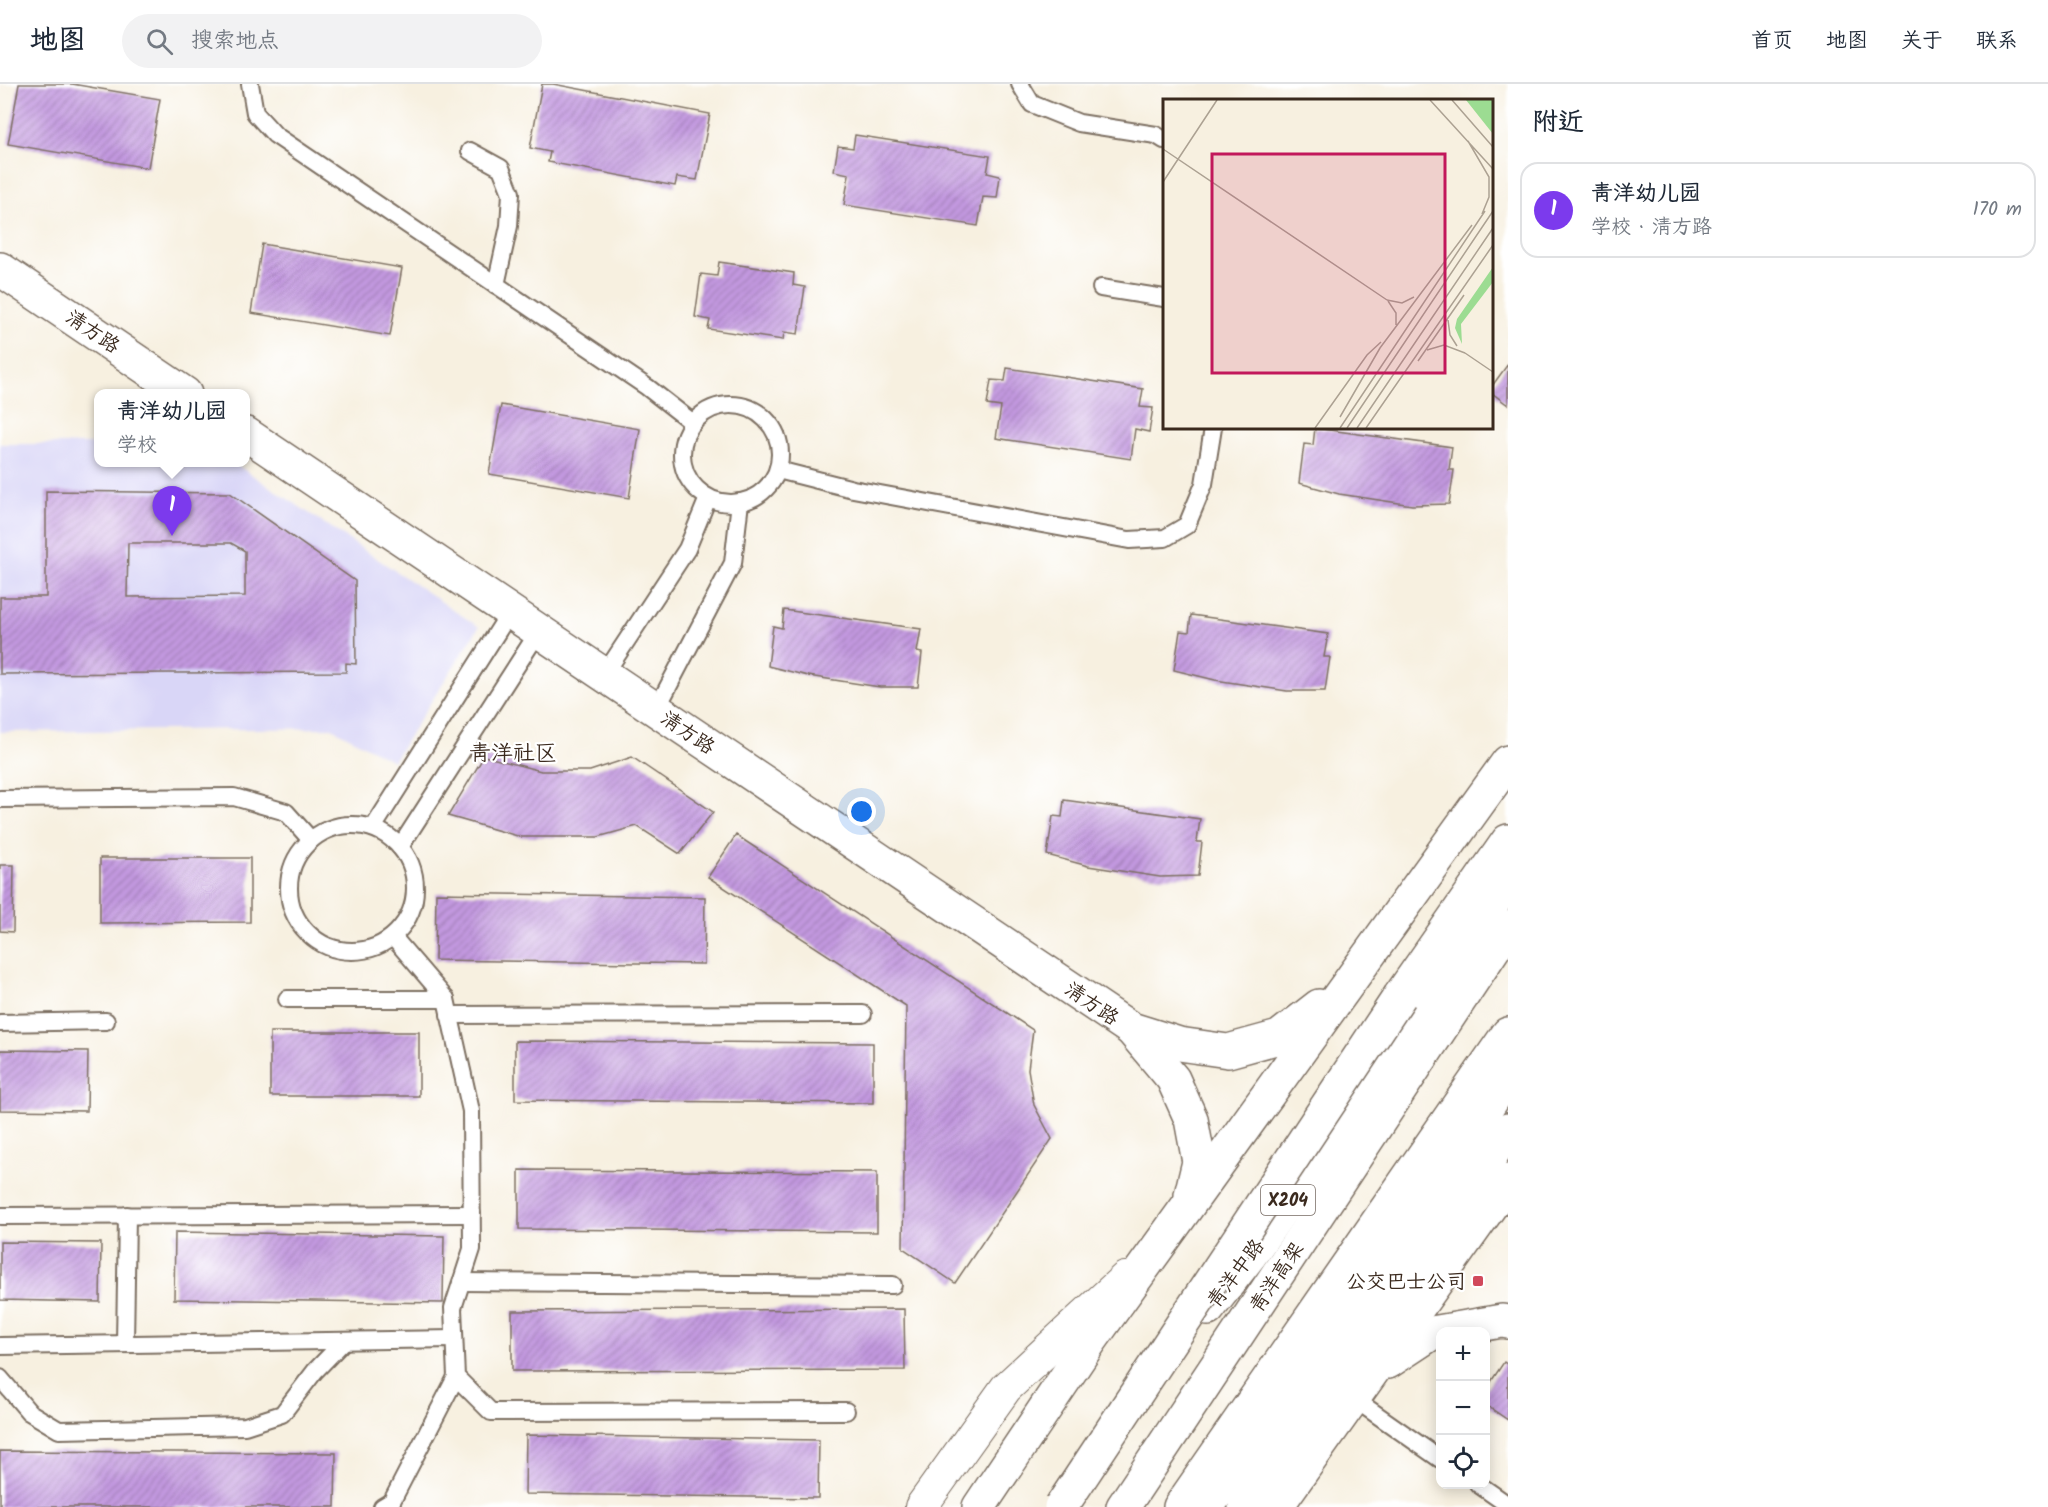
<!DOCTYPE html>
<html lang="zh">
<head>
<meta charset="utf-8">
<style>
  body { margin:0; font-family:Kalam,"LXGW WenKai TC",sans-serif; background:#f2f2f3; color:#1f2937 }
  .controls { position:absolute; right:18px; bottom:18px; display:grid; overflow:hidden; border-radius:12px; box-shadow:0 3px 15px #0003 }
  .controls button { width:54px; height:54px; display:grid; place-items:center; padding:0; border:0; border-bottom:2px solid #e0e1e3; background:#fff; color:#1f2937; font:30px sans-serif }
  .you { position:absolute; left:862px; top:728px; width:21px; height:21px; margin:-15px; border:4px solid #fff; border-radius:50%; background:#1a73e8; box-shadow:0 0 0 9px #1a73e833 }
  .badge { display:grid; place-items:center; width:39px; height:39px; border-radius:50%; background:#7c3aed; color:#fff; font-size:20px; font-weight:700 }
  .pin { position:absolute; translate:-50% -50px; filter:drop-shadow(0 2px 3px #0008) }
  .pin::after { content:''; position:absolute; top:32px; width:21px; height:18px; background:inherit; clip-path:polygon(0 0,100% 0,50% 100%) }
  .popup { position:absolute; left:94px; top:305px; width:156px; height:78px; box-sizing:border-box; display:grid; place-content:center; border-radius:12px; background:#fff; filter:drop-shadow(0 2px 4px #0005); font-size:20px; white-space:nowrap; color:#747a83 }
  .popup b { font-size:22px; color:#1f2937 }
  .popup::after { content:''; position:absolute; left:50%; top:100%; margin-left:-12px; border:12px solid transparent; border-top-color:#fff }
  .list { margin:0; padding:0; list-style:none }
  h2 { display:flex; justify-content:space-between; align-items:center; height:78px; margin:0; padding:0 24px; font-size:26px }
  h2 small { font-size:20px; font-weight:400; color:#747a83 }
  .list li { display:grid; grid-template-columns:39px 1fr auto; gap:18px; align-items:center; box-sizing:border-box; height:96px; margin:0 12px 12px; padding:0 12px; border:2px solid #e0e1e3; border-radius:18px }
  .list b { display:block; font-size:22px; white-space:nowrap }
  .list p { margin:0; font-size:20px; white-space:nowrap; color:#747a83 }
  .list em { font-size:20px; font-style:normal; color:#747a83 }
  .icon { flex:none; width:33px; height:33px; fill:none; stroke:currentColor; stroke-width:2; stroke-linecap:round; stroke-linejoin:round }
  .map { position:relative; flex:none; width:1508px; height:1423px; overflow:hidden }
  header { display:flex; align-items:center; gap:36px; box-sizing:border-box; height:84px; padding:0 30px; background:#fff; border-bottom:2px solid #e0e1e3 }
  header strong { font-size:28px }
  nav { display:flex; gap:33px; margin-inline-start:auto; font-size:21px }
  .search { width:420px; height:54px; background:#f2f2f3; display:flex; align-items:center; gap:15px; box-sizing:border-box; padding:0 21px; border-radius:33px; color:#747a83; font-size:22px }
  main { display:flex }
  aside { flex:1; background:#fff }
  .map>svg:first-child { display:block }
  .built { fill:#d9d6f7 }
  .building { fill:url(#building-hatch); fill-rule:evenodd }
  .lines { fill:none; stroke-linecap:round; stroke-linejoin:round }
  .service-casing { stroke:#7d6f62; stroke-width:20 }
  .minor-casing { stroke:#7d6f62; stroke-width:34 }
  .tertiary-casing { stroke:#7d6f62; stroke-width:36 }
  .primary-casing { stroke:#7d6f62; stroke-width:36 }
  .trunk-casing { stroke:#7d6f62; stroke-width:36 }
  .service { stroke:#fff; stroke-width:16 }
  .minor { stroke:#fff; stroke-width:32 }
  .tertiary { stroke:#fff; stroke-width:33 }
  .primary { stroke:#fff; stroke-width:33 }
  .trunk { stroke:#fff; stroke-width:33 }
  .trunk-bridge-casing { stroke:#7d6f62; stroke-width:36; stroke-linecap:butt }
  .trunk-bridge { stroke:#fff; stroke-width:33 }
  .poi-dot { fill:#d1495b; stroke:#fff; stroke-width:2 }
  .labels { text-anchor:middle; stroke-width:4.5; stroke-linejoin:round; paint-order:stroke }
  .shield { fill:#fff; stroke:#766a62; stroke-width:1.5 }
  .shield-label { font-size:18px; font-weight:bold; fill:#3b2a1e }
  .street-label { font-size:20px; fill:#3b2a1e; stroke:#fff }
  .poi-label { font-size:20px; fill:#3b2a1e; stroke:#fff; text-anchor:end }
  .quarter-label { font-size:22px; fill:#3b2a1e; stroke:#fff }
  .inset-road { fill:none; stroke:#aca192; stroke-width:1.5 }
  .view { fill:#c2185b; fill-opacity:0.15; stroke:#c2185b; stroke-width:3 }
  .inset-edge { fill:none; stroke:#3b2a1e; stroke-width:3 }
</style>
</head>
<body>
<header>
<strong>地图</strong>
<div class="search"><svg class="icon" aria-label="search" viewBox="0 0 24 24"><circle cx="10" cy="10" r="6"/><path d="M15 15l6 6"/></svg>搜索地点</div>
<nav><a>首页</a><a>地图</a><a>关于</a><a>联系</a></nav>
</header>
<main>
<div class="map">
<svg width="1508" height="1423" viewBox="0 0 1508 1423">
  <defs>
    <pattern id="building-hatch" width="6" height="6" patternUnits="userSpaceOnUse" patternTransform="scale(1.5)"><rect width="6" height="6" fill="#c399e0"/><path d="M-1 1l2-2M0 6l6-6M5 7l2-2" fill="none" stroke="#a07db5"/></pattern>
  </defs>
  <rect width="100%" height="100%" fill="#fff"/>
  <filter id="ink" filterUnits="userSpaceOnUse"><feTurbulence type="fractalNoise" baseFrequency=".0167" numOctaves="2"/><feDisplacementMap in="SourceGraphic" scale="12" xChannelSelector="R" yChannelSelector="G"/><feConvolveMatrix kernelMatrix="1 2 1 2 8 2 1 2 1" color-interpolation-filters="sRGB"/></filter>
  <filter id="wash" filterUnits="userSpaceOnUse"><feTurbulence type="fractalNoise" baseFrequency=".008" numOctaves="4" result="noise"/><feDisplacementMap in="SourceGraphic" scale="24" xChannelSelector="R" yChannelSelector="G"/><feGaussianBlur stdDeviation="1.35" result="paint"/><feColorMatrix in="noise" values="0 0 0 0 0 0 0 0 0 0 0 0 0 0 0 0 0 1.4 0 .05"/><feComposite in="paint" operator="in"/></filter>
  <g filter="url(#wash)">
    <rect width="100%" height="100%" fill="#f7f0e0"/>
    <polygon class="built" points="0,360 98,360 98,378 234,379 479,543 393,677 332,644 0,648"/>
    <g id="blocks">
      <g class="building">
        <polygon points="19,0 72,0 160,15 148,84 8,60"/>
        <polygon points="542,0 553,0 710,30 697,96 677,93 675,102 548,78 550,68 530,64"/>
        <polygon points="855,51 990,72 987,89 1000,92 997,114 983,113 978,142 844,121 849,90 834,87 838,62 853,64"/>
        <polygon points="262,160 402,184 390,252 251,229"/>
        <polygon points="719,178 794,189 793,201 805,203 798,250 784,248 783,256 708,245 710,236 695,233 701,190 717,192"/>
        <polygon points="1508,280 1508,321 1492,309 1492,302"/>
        <polygon points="1007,284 1143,305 1140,323 1153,324 1149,348 1135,345 1131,375 996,354 1001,323 987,321 991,296 1005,297"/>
        <polygon points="501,321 640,345 629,414 489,390"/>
        <polygon points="1315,344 1452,363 1449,386 1454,386 1449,420 1412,421 1339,410 1299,399 1304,360 1313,361"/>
        <path d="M46,407L230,409L355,497L356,580L346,579V588L0,590V513H46ZM128,459H231L245,467V512L127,513Z"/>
        <polygon points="784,526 921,545 917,568 922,569 918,603 880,603 808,592 768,582 773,542 782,544"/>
        <polygon points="1191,531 1328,550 1324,573 1330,573 1325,607 1287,607 1215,596 1174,586 1180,547 1189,548"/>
        <polygon points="484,672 541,687 590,687 632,673 713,728 680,770 637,742 598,753 521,753 448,732"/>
        <polygon points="1064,716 1200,735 1197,758 1202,758 1198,792 1160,793 1088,782 1047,771 1053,732 1062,733"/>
        <polygon points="736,751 1033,946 1028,985 1034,1021 1052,1055 955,1199 903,1164 906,922 708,793"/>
        <polygon points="100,774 250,774 250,838 100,839"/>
        <polygon points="0,781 14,781 13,848 0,847"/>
        <polygon points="436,809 705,813 704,880 435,876"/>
        <rect x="270" y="948" width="149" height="64"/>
        <polygon points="515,957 873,959 873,1019 515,1016"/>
        <polygon points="0,966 88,967 87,1027 0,1026"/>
        <polygon points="519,1086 877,1088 877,1148 519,1145"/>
        <polygon points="175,1148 444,1152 443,1219 174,1215"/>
        <polygon points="0,1158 101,1159 100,1218 0,1216"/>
        <polygon points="904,1225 905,1286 512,1287 512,1227"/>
        <polygon points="1504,1278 1508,1281 1508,1336 1486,1321 1486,1305"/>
        <polygon points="526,1351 819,1356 818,1414 525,1410"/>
        <polygon points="0,1367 336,1369 335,1423 0,1423"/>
      </g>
    </g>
  </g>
  <g filter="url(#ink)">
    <use href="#blocks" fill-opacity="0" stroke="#7d6f62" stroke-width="1.5"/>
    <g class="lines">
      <defs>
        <g id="service">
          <polyline points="250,0 255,29 275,51 647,303 693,339"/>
          <polyline points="1020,0 1032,20 1079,39 1156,51 1164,56"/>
          <polyline points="470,67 501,84 511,109 509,142 496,201"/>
          <polyline points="1101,204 1164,214"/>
          <circle cx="731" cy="370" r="49"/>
          <polyline points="778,386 853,405 1129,456 1165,454 1187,441 1204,400 1213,344"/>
          <polyline points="604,591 687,465 708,414"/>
          <polyline points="656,626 733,479 740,418"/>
          <polyline points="0,715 234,713 286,728 311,756"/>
          <circle cx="352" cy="804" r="63"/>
          <polyline points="373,744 510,528"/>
          <polyline points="400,763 539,547"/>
          <polyline points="393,853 446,915 471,1027 472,1165 453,1224 456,1293 491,1328 846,1327"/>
          <polyline points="287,915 446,915"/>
          <polyline points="449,931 863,930"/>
          <polyline points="0,939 106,937"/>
          <polyline points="0,1132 472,1130"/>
          <polyline points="461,1198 893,1201"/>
          <polyline points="125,1260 127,1131"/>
          <polyline points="0,1262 454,1255"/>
          <polyline points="0,1294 29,1328 59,1346 245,1342 282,1330 315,1287 344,1257"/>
          <polyline points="1353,1314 1440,1375"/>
          <polyline points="1478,1400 1508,1421"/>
          <polyline points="382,1423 392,1417 456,1293"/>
        </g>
        <polyline id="minor" points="921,1423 1006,1304 1125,1194"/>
        <g id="tertiary">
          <polyline points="0,185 185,310"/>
          <polyline points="246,350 1131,945"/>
        </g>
        <g id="primary">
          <polyline points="1131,945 1179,960 1228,967 1279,953 1319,922"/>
          <polyline points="1131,945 1173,995 1191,1035 1199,1078 1191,1111"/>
          <polyline points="1208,1225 1251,1170 1508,797"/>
          <polyline points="1388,1278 1432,1249 1502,1237 1508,1238"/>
          <polyline points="979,1423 1091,1256 1508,678"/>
          <polyline points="1207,1423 1440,1094 1508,992"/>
          <polyline points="1276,1423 1508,1097"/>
        </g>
        <g id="trunk">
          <polyline points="1400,912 1508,757"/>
          <polyline points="1123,1423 1508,843"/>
          <polyline points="1180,1423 1508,950"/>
          <polyline points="1245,1423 1464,1112 1508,1046"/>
        </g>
      </defs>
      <use href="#service" class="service-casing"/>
      <use href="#minor" class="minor-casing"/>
      <use href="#tertiary" class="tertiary-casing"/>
      <use href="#primary" class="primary-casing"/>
      <use href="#trunk" class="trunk-casing"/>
      <use href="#service" class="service"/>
      <use href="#minor" class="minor"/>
      <use href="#tertiary" class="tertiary"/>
      <use href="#primary" class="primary"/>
      <use href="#trunk" class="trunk"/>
      <defs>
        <polyline id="trunk-bridge" points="1061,1423 1400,912"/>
      </defs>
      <use href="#trunk-bridge" class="trunk-bridge-casing"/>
      <use href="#trunk-bridge" class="trunk-bridge"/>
    </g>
  </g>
  <rect class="poi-dot" x="1472" y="1191" width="12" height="12" rx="3"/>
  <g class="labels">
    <rect class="shield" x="1261" y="1101" width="54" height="30" rx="4.5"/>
    <g class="shield-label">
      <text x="1288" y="1122">X204</text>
    </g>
    <g class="street-label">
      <text transform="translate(93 247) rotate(34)" y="7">清方路</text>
      <text transform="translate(688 648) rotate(34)" y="7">清方路</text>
      <text transform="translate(1092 919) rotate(34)" y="7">清方路</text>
      <text transform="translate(1235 1189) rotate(-53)" y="7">青洋中路</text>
      <text transform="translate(1276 1193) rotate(-56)" y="7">青洋高架</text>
    </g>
    <g class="poi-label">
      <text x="1466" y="1204">公交巴士公司</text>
    </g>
    <g class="quarter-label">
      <text x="513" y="676">青洋社区</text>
    </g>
  </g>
  <g transform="translate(1163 15)">
    <rect width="330" height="330" fill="#f7f0e0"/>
    <path d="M303,1H330V35ZM330,168V183L298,225L299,245L292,229L294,220Z" fill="#9cdc92"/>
    <path class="inset-road" d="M267,1L330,70M289,1L330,48M305,42L326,78V98L319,115M0,50L224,201M0,83L54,1M224,201L239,204L251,198M225,202L233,214V226M285,221L287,236L294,247M264,251L281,246L302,254M302,254L330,273M255,262L301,196M177,318L217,249L309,126M152,329L204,256L218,243M177,329L322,112M184,329L330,112M194,329L330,129M203,329L330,146"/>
    <path class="view" d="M49,55H282V274H49Z"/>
    <rect width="330" height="330" class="inset-edge"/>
  </g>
</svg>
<div class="controls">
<button>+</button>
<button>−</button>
<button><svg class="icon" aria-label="locate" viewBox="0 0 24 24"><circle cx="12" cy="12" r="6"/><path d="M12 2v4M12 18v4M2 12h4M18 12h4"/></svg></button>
</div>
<div class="you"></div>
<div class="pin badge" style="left:172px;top:452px">1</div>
<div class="popup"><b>青洋幼儿园</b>学校</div>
</div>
<aside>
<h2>附近<small></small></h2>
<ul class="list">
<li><span class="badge">1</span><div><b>青洋幼儿园</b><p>学校 · 清方路</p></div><em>170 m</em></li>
</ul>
</aside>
</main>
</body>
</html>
